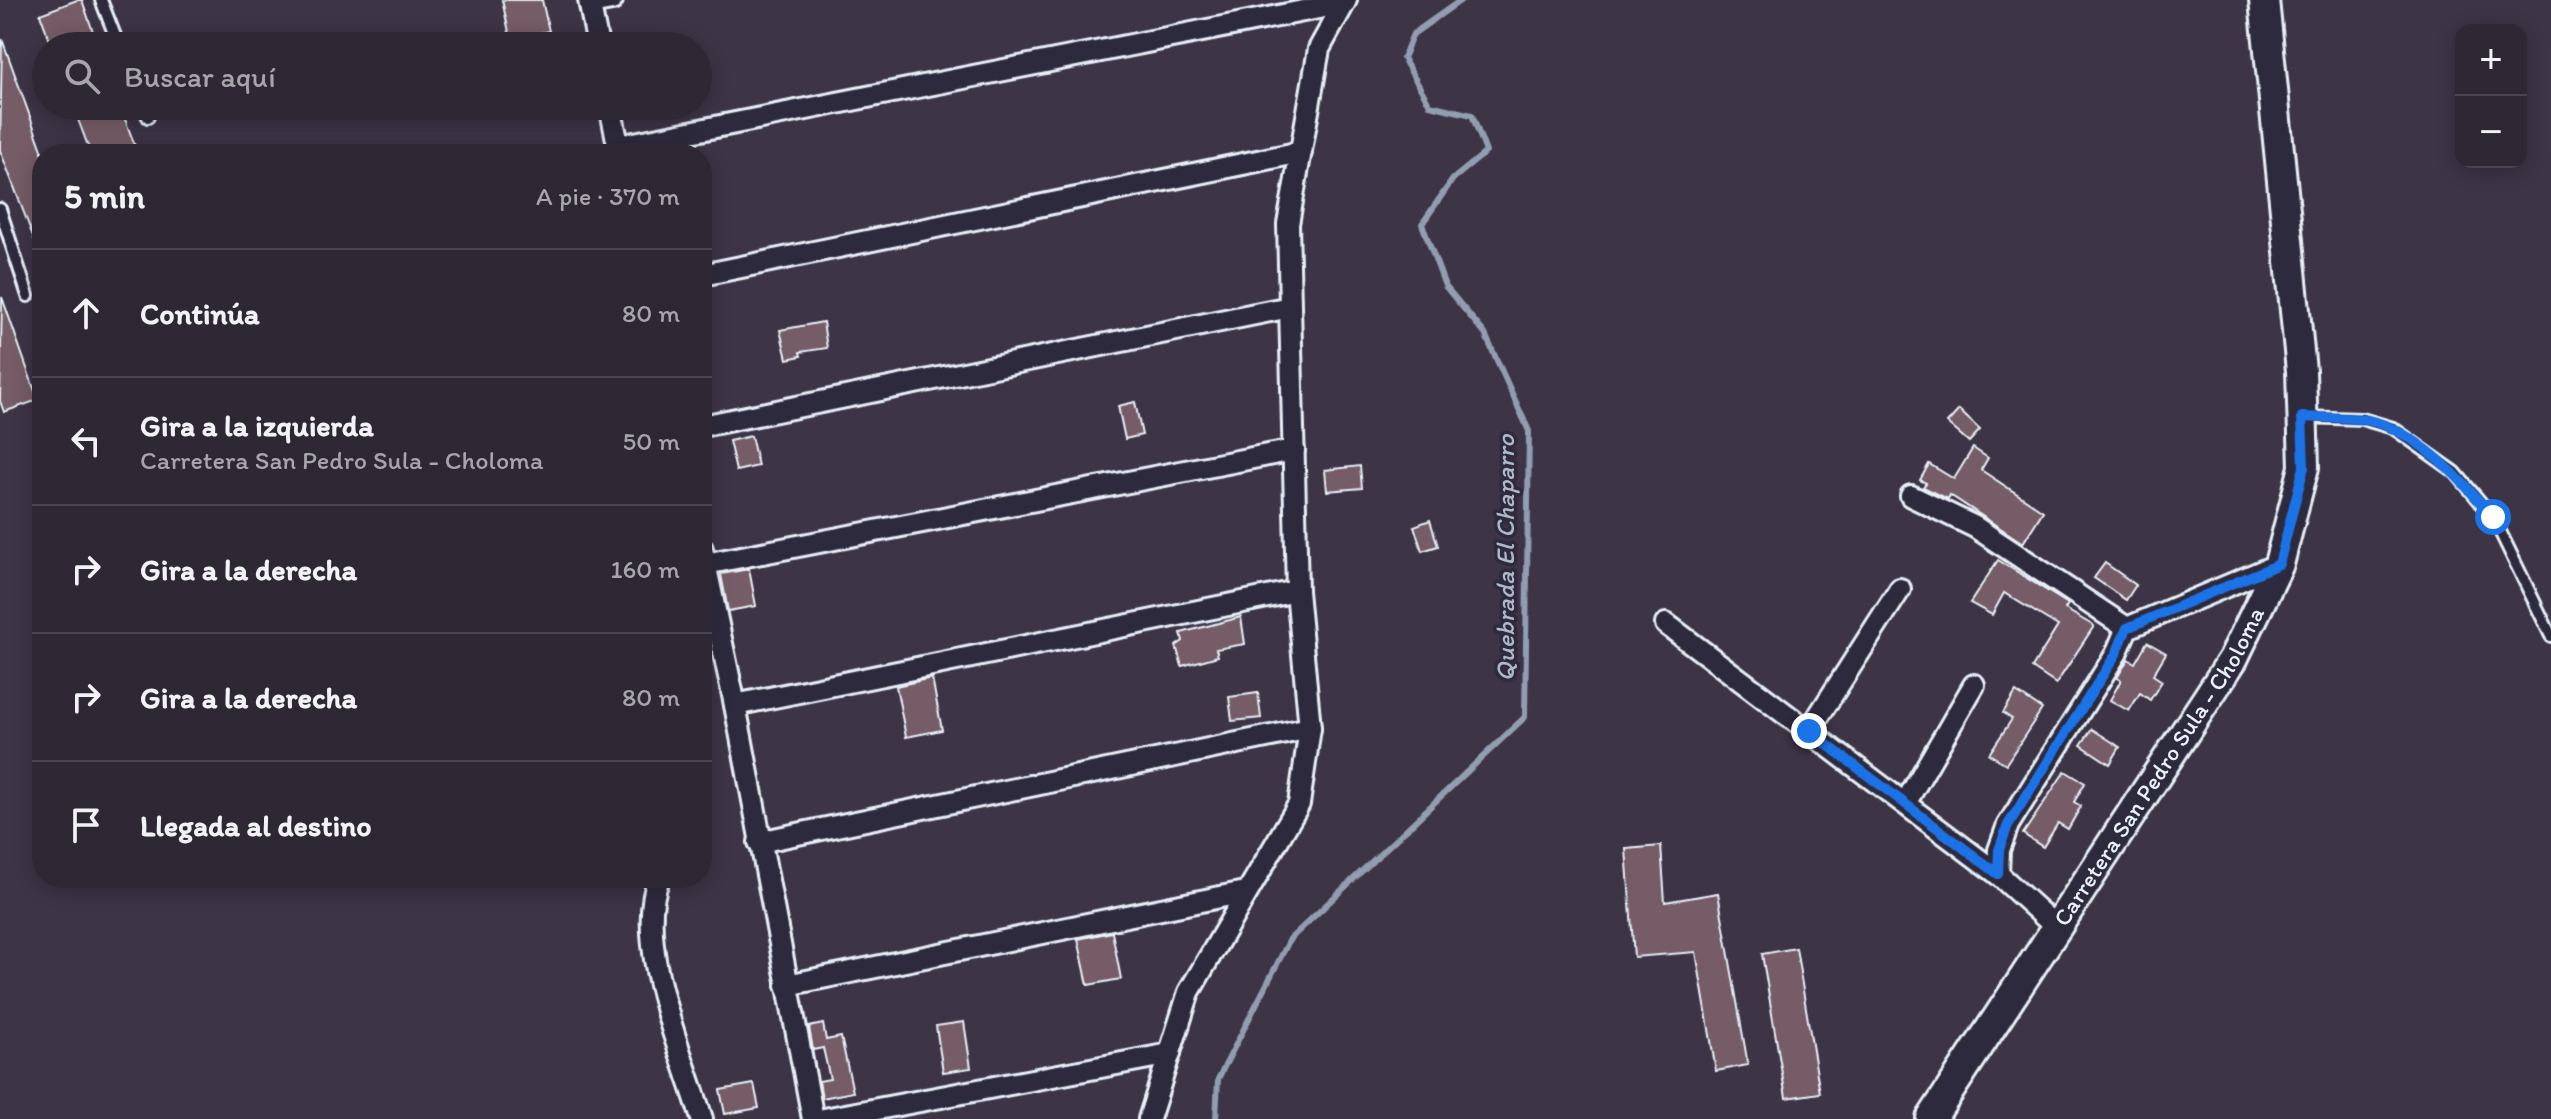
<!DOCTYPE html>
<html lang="es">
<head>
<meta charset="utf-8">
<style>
  body { margin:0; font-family:Itim,sans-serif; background:#3a3340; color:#f1f3f6 }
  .controls { position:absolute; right:24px; top:24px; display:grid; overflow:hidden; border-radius:16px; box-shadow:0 4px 20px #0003 }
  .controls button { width:72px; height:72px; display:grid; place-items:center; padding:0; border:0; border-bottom:2px solid #49444f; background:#2e2734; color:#f1f3f6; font:40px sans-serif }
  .stop { position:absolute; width:24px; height:24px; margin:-18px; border:6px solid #1a73e8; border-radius:50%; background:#fff }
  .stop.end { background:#1a73e8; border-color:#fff; box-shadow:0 2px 8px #0008 }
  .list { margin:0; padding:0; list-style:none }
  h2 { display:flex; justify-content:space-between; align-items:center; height:104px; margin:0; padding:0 32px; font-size:34px }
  h2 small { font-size:26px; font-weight:400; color:#a7a5ac }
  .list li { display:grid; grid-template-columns:52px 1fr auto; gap:24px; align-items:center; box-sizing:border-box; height:128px; padding:0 32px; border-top:2px solid #49444f }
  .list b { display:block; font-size:30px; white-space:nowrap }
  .list p { margin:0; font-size:26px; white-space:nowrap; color:#a7a5ac }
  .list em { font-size:26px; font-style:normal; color:#a7a5ac }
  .icon { flex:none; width:44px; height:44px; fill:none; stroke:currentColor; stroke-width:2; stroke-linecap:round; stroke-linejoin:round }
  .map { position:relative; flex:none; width:2551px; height:1119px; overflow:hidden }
  .search { position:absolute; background:#2e2734; box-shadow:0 4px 20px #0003; left:32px; top:32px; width:680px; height:88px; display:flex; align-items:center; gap:20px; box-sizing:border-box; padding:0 28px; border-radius:44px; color:#a7a5ac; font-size:30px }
  .panel { position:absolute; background:#2e2734; box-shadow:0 4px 20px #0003; left:32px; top:144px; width:680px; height:744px; border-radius:32px }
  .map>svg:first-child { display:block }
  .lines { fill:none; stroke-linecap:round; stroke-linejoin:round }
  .stream { stroke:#919db0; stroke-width:6 }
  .building { fill:#745c66; stroke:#e8f1f8; stroke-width:2 }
  .service-casing { stroke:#e8f1f8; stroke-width:16 }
  .minor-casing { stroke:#e8f1f8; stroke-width:26 }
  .secondary-casing { stroke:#e8f1f8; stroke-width:34 }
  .service { stroke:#2f2a3d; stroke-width:10 }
  .minor { stroke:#2f2a3d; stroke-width:20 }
  .secondary { stroke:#2f2a3d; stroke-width:28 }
  .route { stroke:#1a73e8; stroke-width:10 }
  .labels { text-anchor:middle; stroke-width:7; stroke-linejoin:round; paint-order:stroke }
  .street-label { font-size:24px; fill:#e8f1f8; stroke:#2f2a3d }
  .water-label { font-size:26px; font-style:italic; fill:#aeb9c8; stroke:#2f2a3d }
</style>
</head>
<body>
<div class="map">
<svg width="2551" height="1119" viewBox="0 0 2551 1119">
  <rect width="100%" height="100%" fill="#3d3445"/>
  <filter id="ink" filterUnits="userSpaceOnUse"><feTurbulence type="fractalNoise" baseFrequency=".0125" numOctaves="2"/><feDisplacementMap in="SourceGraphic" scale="16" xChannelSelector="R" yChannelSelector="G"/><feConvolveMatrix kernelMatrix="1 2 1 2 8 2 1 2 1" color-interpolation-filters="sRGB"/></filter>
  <g filter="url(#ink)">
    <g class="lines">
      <polyline class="stream" points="1216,1119 1218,1079 1290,939 1525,717 1529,431 1485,334 1445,286 1422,224 1453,179 1486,152 1472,115 1430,105 1403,58 1413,34 1461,0"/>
    </g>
    <g class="building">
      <polygon points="77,0 82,0 98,46 52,46 40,14"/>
      <polygon points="502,0 542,0 549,31 527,36 529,46 512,46"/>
      <polygon points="2,39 42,150 42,260 0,150"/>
      <polygon points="73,106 120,106 138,154 91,154"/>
      <polygon points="2,297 38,400 4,412 0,401"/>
      <polygon points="823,322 827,348 800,352 801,356 787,359 780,330"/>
      <polygon points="1135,402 1142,435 1125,439 1118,406"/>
      <polygon points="1959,410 1980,430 1969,442 1947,423"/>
      <polygon points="751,436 758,466 736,471 729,441"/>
      <polygon points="1973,448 1988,458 1981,470 2043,511 2023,543 1950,495 1948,499 1923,487 1926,483 1920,480 1929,464 1954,479"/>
      <polygon points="1360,466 1362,488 1327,491 1325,470"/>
      <polygon points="1430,520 1438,546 1422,551 1414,526"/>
      <polygon points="1998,560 2068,604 2065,609 2094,626 2056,684 2032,668 2058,626 2004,593 1992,615 1970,603"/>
      <polygon points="2105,563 2136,585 2126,600 2094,578"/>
      <polygon points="749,569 756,606 728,611 721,574"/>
      <polygon points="1241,617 1245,644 1216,649 1218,656 1182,666 1176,646 1183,641 1181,633"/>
      <polygon points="2147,642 2166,653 2153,675 2162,681 2150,700 2140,693 2129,711 2110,700 2121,680 2117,678 2128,659 2135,663"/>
      <polygon points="932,678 942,730 906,737 896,686"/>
      <polygon points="2016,692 2042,709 2006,764 1989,754 2012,719 2003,713"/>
      <polygon points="1258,693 1261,718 1232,721 1229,697"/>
      <polygon points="2092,729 2120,747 2110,764 2081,745"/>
      <polygon points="2065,771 2085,783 2074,802 2081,806 2068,829 2058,823 2043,847 2023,834"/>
      <polygon points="1661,846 1665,902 1718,893 1748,1065 1716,1071 1696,952 1634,957 1626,849"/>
      <polygon points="1112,932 1121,979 1088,985 1078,939"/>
      <polygon points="1796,948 1820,1093 1786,1098 1762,954"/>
      <polygon points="964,1022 971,1068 943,1072 936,1026"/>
      <polygon points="823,1024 826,1040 841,1037 853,1092 822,1098 819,1081 830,1079 823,1048 813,1050 809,1027"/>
      <polygon points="754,1084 759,1108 725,1114 720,1090"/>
    </g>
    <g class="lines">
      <defs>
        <g id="service">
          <polyline points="101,0 119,46"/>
          <polyline points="143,106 148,117"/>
          <polyline points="0,209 28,296"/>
          <polyline points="2303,417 2362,419 2393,428 2455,472 2493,517 2551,636"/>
        </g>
        <g id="minor">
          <polyline points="589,0 598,46"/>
          <polyline points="590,4 612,0"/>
          <polyline points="610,106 620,154"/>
          <polyline points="619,146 1344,3"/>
          <polyline points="702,275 1301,152"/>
          <polyline points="702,426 1290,307"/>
          <polyline points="1911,496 1975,527 2127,628 2116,654 2008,825 1999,850 1998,874 2057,928"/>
          <polyline points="702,549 735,705 813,1119"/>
          <polyline points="705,564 1294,450"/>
          <polyline points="1666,624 1998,874"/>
          <polyline points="2127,628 2279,564"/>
          <polyline points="735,705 1297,591"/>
          <polyline points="1809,731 1900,589"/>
          <polyline points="1906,802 1974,685"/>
          <polyline points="759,842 1310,728"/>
          <path d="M659,878C633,942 682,1053 702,1119"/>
          <polyline points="787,985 1245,892"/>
          <polyline points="824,1119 1170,1054"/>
          <polyline points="1149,1119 1189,992 1299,804 1310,728 1297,591 1288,224 1319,49 1346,0"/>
        </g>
        <g id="secondary">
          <path id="s1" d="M1931,1119L2233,659L2279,564L2304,467L2301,371L2264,0"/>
        </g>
      </defs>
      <use href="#service" class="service-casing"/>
      <use href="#minor" class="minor-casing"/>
      <use href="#secondary" class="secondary-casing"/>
      <use href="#service" class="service"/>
      <use href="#minor" class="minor"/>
      <use href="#secondary" class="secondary"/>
    </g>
  </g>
  <g class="lines" filter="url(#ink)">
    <path class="route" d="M1809,731L1998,874L1999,850L2008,825L2116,654L2127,628L2279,564L2304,467L2302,417C2321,418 2341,417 2359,419C2412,424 2461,479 2493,517"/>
  </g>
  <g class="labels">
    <g class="street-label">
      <text dy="8" stroke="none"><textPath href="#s1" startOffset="420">Carretera San Pedro Sula - Choloma</textPath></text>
    </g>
    <g class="water-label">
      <text transform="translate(1505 558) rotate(-90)" y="9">Quebrada El Chaparro</text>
    </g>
  </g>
</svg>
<div class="controls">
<button>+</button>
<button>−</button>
</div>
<div class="stop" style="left:2493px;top:517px"></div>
<div class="stop end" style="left:1809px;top:731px"></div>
<div class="search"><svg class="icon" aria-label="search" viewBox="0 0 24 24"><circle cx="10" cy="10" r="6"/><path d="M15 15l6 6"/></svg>Buscar aquí</div>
<section class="panel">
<h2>5 min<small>A pie · 370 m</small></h2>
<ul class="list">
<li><svg class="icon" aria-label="ahead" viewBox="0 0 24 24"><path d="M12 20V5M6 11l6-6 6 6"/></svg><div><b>Continúa</b></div><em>80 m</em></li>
<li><svg class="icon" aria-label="left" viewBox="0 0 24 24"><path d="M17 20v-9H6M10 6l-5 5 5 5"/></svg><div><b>Gira a la izquierda</b><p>Carretera San Pedro Sula - Choloma</p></div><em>50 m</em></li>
<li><svg class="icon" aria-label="right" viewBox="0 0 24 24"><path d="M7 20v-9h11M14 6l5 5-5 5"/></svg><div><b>Gira a la derecha</b></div><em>160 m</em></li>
<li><svg class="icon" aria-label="right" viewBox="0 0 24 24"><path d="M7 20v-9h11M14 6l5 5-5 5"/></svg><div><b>Gira a la derecha</b></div><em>80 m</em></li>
<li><svg class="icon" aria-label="arrive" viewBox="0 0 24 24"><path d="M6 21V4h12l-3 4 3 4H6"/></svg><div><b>Llegada al destino</b></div></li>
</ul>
</section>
</div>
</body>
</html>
